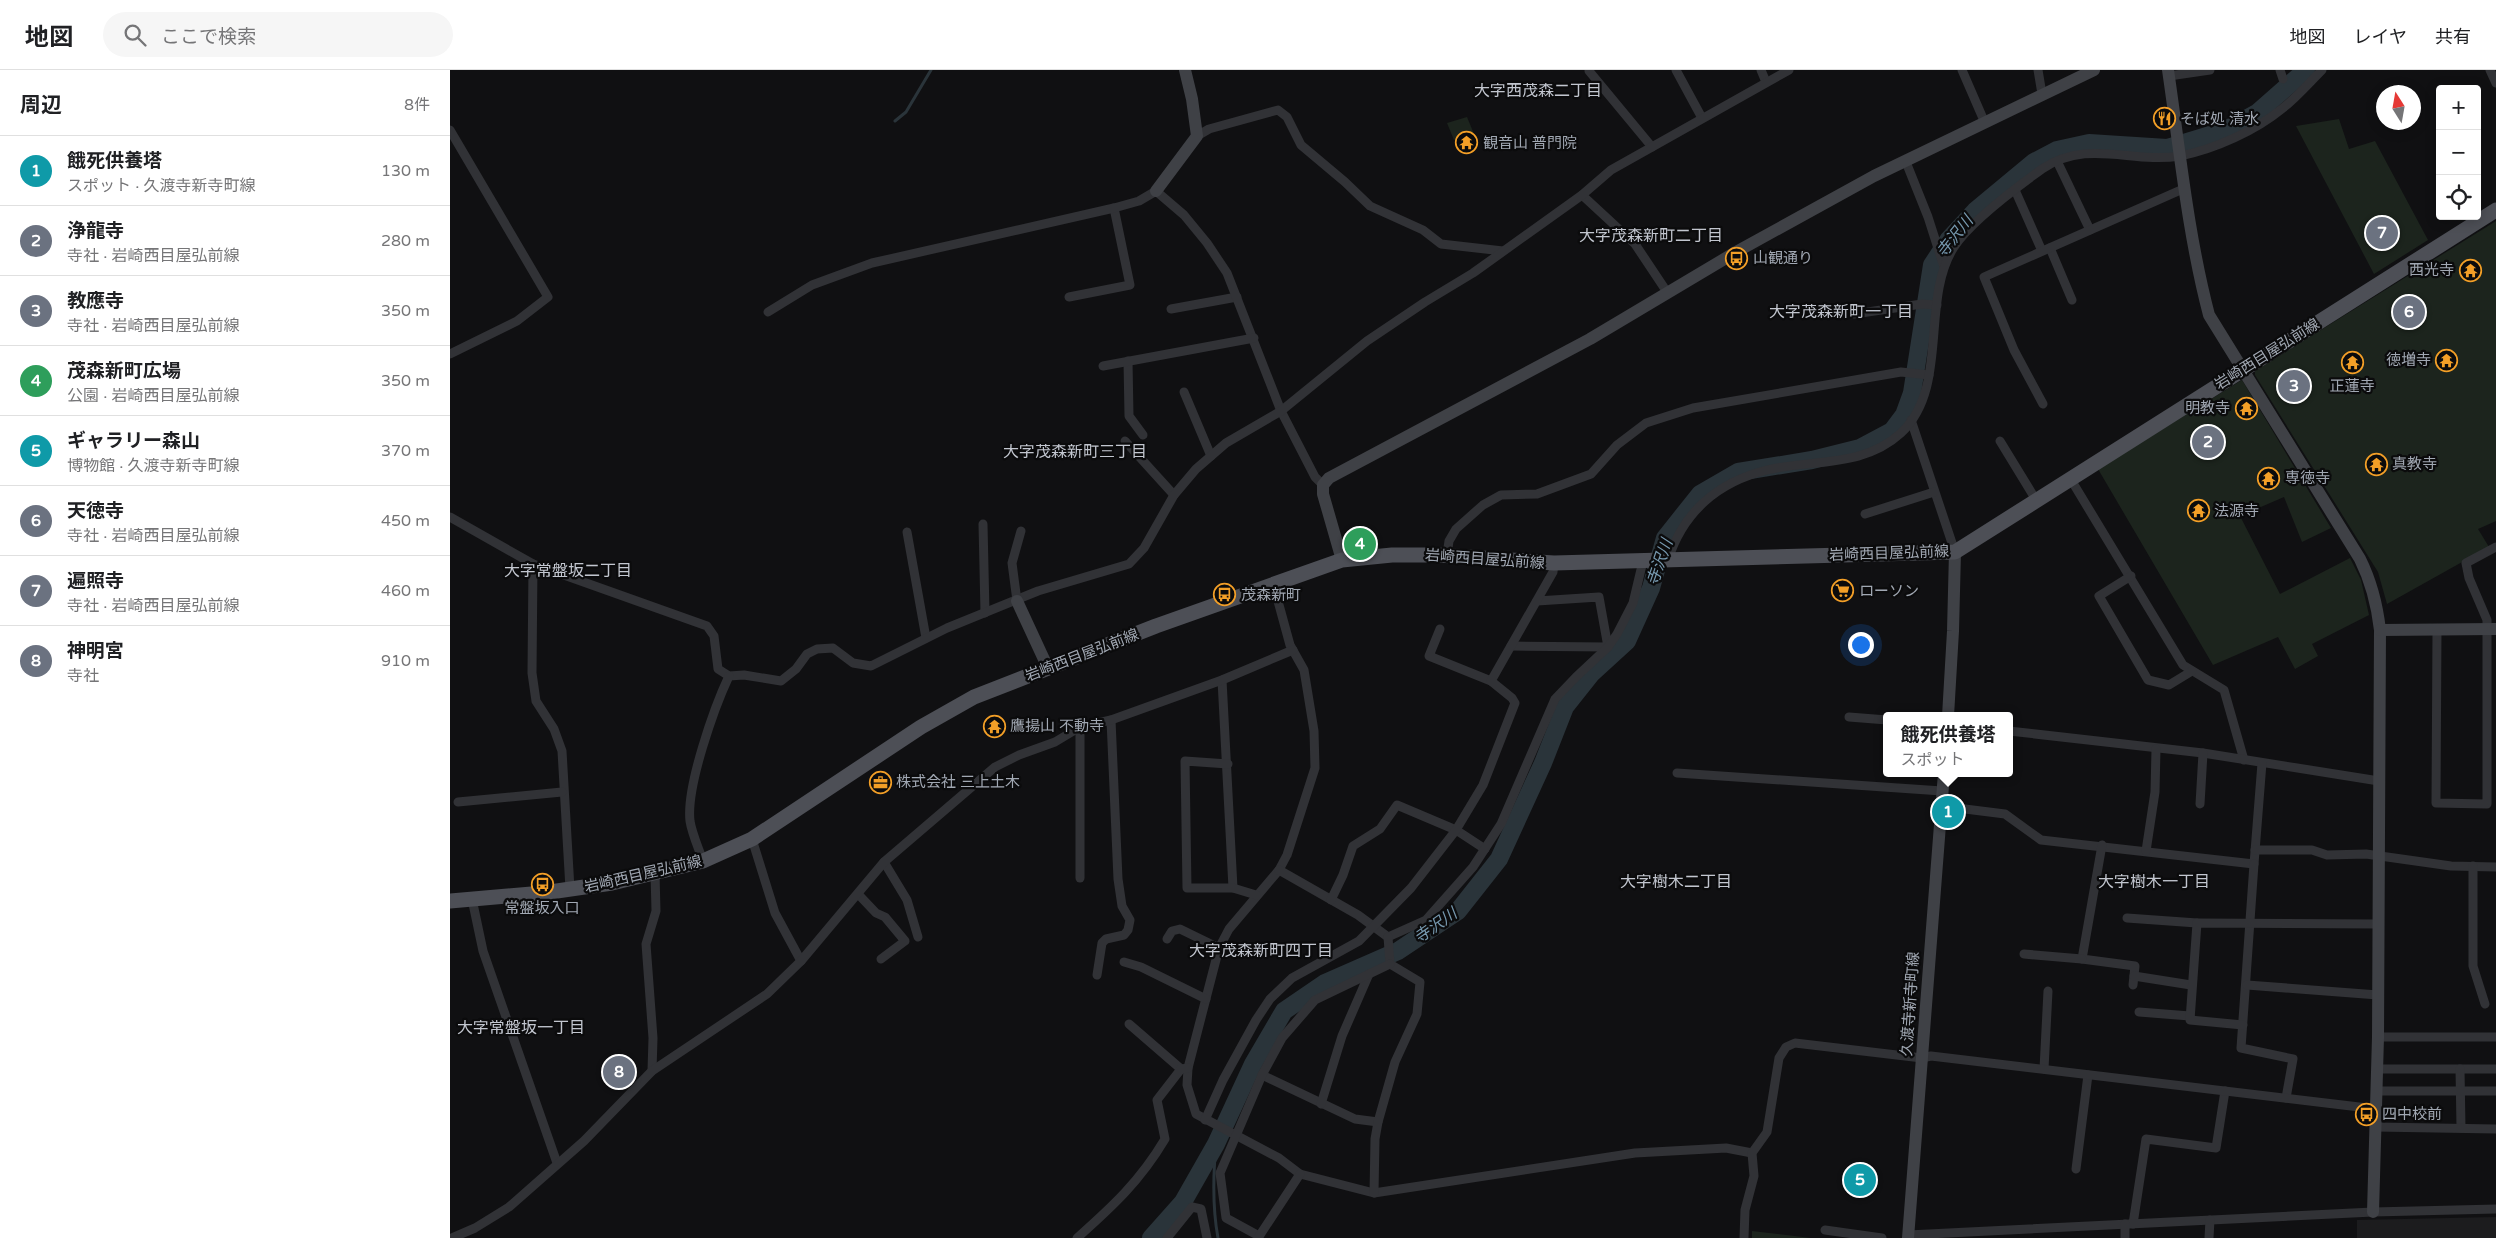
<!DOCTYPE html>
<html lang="ja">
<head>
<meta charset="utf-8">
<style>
  body { margin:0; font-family:"Varela Round","Noto Sans JP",sans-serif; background:#f6f6f6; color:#202124 }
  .controls { position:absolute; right:15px; top:15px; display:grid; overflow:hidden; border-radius:5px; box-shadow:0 2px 12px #0003 }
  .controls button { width:45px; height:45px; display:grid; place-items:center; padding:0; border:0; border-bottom:1px solid #e0e0e0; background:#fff; color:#202124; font:25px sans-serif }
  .compass { position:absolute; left:1926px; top:15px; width:45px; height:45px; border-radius:50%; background:#fff; box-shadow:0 2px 12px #0003; rotate:349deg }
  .you { position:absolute; left:1410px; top:574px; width:18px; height:18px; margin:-12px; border:4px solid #fff; border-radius:50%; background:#1a73e8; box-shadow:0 0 0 8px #1a73e833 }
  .badge { display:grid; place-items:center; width:32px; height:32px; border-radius:50%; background:#0f766e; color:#fff; font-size:16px; font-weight:700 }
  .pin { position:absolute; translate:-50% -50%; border:2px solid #fff; box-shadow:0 1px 5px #0006 }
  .popup { position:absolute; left:1433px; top:642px; width:130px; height:65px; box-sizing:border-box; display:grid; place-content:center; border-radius:5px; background:#fff; filter:drop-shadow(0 1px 4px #0005); font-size:16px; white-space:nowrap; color:#757577 }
  .popup b { font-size:19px; color:#202124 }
  .popup::after { content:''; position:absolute; left:50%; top:100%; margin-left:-10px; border:10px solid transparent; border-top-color:#fff }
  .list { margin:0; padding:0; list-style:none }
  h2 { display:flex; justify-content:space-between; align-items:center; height:65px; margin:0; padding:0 20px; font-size:21px }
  h2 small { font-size:16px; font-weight:400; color:#757577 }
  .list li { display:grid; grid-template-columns:32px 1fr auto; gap:15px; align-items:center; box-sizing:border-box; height:70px; padding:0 20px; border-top:1px solid #e0e0e0 }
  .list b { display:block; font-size:19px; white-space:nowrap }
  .list p { margin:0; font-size:16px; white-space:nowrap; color:#757577 }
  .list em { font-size:16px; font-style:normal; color:#757577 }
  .icon { flex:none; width:28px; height:28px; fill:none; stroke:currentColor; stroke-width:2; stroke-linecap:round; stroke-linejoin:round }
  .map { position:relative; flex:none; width:2046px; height:1168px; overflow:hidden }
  header { display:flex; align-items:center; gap:30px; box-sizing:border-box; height:70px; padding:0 25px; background:#fff; border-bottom:1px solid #e0e0e0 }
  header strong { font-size:24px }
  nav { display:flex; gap:28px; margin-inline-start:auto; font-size:18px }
  .search { width:350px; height:45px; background:#f6f6f6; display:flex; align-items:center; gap:12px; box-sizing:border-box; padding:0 18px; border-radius:28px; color:#757577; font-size:19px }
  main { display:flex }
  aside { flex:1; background:#fff }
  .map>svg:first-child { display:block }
  .built { fill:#1c1c1e }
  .green { fill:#1c241d }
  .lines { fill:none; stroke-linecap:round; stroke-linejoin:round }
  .stream { stroke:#2a343a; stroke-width:3 }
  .river { stroke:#2a343a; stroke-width:18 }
  .street { stroke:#313236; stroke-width:9 }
  .secondary { stroke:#3f4146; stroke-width:12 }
  .primary { stroke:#4d4f56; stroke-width:15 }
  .labels { text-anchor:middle; stroke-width:4.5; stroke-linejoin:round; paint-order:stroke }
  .poi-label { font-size:15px; fill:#a1a8b3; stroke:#0b0b0c; text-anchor:start }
  .street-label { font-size:15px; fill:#a1a8b3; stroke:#0b0b0c }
  .neighbourhood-label { font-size:16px; fill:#c2c6cf; stroke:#0b0b0c }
  .water-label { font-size:16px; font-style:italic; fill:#7799af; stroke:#0b0b0c }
</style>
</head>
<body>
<header>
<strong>地図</strong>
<div class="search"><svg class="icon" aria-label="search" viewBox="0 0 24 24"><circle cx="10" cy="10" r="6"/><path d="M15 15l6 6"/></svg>ここで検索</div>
<nav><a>地図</a><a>レイヤ</a><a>共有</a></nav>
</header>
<main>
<aside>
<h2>周辺<small>8件</small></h2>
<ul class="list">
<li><span class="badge" style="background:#0f9aa8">1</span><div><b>餓死供養塔</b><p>スポット · 久渡寺新寺町線</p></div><em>130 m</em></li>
<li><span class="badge" style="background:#6b7280">2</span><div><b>浄龍寺</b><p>寺社 · 岩崎西目屋弘前線</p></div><em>280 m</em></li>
<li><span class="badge" style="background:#6b7280">3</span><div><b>教應寺</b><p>寺社 · 岩崎西目屋弘前線</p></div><em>350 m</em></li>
<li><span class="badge" style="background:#2e9e5b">4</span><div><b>茂森新町広場</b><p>公園 · 岩崎西目屋弘前線</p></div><em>350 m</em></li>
<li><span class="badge" style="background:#0f9aa8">5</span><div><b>ギャラリー森山</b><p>博物館 · 久渡寺新寺町線</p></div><em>370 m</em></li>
<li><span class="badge" style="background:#6b7280">6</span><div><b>天徳寺</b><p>寺社 · 岩崎西目屋弘前線</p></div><em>450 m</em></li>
<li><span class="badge" style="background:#6b7280">7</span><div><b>遍照寺</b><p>寺社 · 岩崎西目屋弘前線</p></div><em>460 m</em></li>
<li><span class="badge" style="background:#6b7280">8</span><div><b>神明宮</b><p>寺社</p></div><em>910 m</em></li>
</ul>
</aside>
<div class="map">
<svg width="2046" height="1168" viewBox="0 0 2046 1168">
  <rect width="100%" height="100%" fill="#101012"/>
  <polygon class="built" points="2046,1147 2046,1168 1907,1168 1907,1150"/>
  <g class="green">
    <polygon points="1017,47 1024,64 1004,70 997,53"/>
    <polygon points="1889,49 1899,79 1925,71 1978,170 1924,204 1846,56"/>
    <polygon points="2046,151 2046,451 2028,459 2039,477 1937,534 1928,502 1805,305 1805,301"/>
    <polygon points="1792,310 1881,458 1852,472 1834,427 1790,446 1830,524 1900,488 1911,510 1919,545 1862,574 1868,586 1845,599 1828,567 1763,595 1648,399"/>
    <polygon points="923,461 929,480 904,483 894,478 891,469"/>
    <polygon points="1302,1161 1361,1168 1302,1168"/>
  </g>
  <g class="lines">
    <g class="stream">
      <polyline points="445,51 456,42 481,0"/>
      <path d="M766,1074C763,1106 762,1136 768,1168"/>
    </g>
    <polyline class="river" points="701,1168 733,1132 766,1074 803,994 834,941 875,913 948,881 1008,841 1049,789 1093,693 1115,637 1142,603 1177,571 1201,518 1215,468 1250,424 1288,402 1362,390 1410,378 1442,361 1454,345 1462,323 1482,195 1499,169 1525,141 1584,92 1607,80 1639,73 1717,78 1776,60 1807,43 1856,0"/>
    <g class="street">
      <polyline points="1226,0 1252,48"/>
      <polyline points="1311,0 1316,12"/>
      <polyline points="1512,0 1535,53"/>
      <polyline points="1588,0 1592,24"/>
      <polyline points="1830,0 1833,9"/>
      <polyline points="2040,0 2046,13"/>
      <polyline points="1139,1 1202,77"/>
      <polyline points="1719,6 1760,0"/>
      <polyline points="0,60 98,227 67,251 0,284"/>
      <polyline points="747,66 759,59 828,40 837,47 851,75 895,112 920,136 973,160 991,174 1053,181"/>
      <polyline points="1607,91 1640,160"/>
      <polyline points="1456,92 1478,147 1494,197"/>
      <polyline points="1565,120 1592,181"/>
      <polyline points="1132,125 1185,174 1217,222"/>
      <polyline points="1600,178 1622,230"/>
      <polyline points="619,227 680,215 664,138"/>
      <polyline points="721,239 787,227"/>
      <polyline points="318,242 362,215 422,193 664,138 689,131 706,121 734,145 757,173 777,203 831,341 865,407 873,415"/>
      <polyline points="1404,244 1472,234 1487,235"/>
      <polyline points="678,291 679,346 693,365"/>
      <polyline points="653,296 804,268"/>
      <polyline points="734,322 761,386"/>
      <polyline points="1593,334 1564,280 1534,207 1733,119"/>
      <polyline points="1461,350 1505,482"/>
      <polyline points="675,371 724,425"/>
      <polyline points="1550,371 1586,430"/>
      <polyline points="1620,408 1733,595 1774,620 1794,690"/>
      <polyline points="1415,444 1484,422"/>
      <polyline points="0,447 83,494 82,603 86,631 104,659 112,681 120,819"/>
      <polyline points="533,454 535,543"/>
      <polyline points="457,462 476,568"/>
      <polyline points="997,485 999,471 1006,459 1033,435 1051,425 1087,424 1141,404 1167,375 1196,353 1243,338 1451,302 1479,305"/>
      <path d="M1218,490C1233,442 1268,412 1317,400C1363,389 1413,398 1451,363C1500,317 1470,230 1504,177C1520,152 1567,117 1592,99C1638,68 1681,94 1730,86C1765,79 1805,61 1833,38C1847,27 1859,13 1872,0"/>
      <polyline points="83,494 257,556 264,566 268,599 279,606 294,605 331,611 346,599 357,584 367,579 383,578 403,593 421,596 497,558 588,521 679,494 694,478 724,425 746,399 776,373 831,341 917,271 975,232 1023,203 1132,125 1161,100 1339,0"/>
      <polyline points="1681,506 1649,526 1698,610 1719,615 1742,601"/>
      <polyline points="823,513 840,575 854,600 864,661 865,698 837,785 829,800 779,859 769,878 738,998 737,1015 746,1044 829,1088 850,1104 924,1123 1185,1083 1276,1078 1302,1083"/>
      <polyline points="567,531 562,493 571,461"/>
      <polyline points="990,559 979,586 1041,611"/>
      <polyline points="1987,559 1986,733 2037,734 2037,550 2019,508 2016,493 2046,477"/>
      <polyline points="1061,576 1158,577 1149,527 1087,531"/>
      <polyline points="772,610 783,818"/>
      <polyline points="1399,647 1437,650"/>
      <polyline points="1559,661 1753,683 1929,711"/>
      <polyline points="778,694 735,691 737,818 783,818 806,825"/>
      <polyline points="1227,703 1492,721"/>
      <polyline points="8,732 112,722"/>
      <polyline points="1750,734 1753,683"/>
      <polyline points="1491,736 1555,744 1591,770 1804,794 1812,693"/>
      <polyline points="302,769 325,843 351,891"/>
      <polyline points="1652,775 1632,889 1685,896 1683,915"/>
      <polyline points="1805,780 1862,780 1877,785 1916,784 2001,796 2046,797"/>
      <polyline points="1696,781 1705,722 1706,679"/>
      <path d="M253,791C249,779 242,764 240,751C236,717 264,638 279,606"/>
      <polyline points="434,792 457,830 468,867"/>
      <polyline points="1804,794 1791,978 1843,989 1836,1028"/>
      <polyline points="2023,796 2023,896 2035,934"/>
      <polyline points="829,800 908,845 938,867"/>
      <polyline points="630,808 630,657"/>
      <polyline points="408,824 426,843 435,847 455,871 431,889"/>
      <polyline points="22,829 33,881 107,1093"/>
      <polyline points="881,830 893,805 903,776 930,759 947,735 1006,760 1035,779"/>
      <polyline points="1677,848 1747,853"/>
      <polyline points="938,867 976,850 1023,797 1051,754 1105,629 1126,607 1158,577 1167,564 1183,533 1193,491"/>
      <polyline points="938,867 940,894"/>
      <polyline points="717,869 722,861 730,859 769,878"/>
      <polyline points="1574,884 1632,889"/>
      <polyline points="674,892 691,897 756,929"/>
      <polyline points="647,905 652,873 656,869 674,865 678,860 680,850 672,836 668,809 661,650"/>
      <polyline points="1684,906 1741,915"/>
      <polyline points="1797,915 1928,925"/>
      <polyline points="1689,942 1740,946"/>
      <polyline points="679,954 731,999"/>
      <polyline points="1793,955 1740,950 1747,853 1928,854"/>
      <polyline points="1928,967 2046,967"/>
      <polyline points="1594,999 1598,921"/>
      <polyline points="1927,999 2046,999"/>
      <polyline points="2010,999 2011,1058"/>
      <polyline points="202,1001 203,968 196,874 206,841 205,803"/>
      <polyline points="812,1005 905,1049 928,1052"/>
      <polyline points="1926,1021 2046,1021"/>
      <polyline points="871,1034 892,966 919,904"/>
      <polyline points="755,1050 773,1010 806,950 820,929 842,908 909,871 961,818 1006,760 1033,715 1065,633 1062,628 1041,611 1103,502 1104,493"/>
      <polyline points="1925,1057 2046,1059"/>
      <polyline points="1626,1099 1638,1005"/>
      <polyline points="924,1123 925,1069 928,1052 945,992 967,944 970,912 940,894"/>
      <polyline points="1683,1154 1696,1069 1766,1078 1775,1021"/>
      <polyline points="1375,1160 1432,1168"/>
      <polyline points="1458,1165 1923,1142 2046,1139"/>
      <polyline points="809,1166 776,1148 770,1103 812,1005 832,968 865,930 940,894"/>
      <polyline points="2,1168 25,1158 59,1137 134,1071 202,1001 317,924 351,891 434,792 545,697 569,685 605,672 630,657 661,650 772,610 843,580"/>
      <path d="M627,1168C663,1136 690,1111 715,1069L707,1030L731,999L738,998"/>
      <polyline points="717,1168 742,1137 751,1139 757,1168"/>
      <polyline points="808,1168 850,1104"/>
      <polyline points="1294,1168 1295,1140 1304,1106 1302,1083 1317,1062 1329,988 1336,977 1345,973 1472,988 1481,986 1926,1039"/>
      <polyline points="1675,1168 1675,1154"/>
      <polyline points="1759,1168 1760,1150"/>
    </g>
    <g class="secondary">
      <path d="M1718,0C1730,82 1738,165 1759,245L1910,489C1922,513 1927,534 1930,560L1928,967L1923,1142"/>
      <polyline points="706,121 747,66 742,29 735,0"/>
      <polyline points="892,490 873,424 873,415 879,408 1140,269 1286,182 1424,106 1644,0"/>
      <polyline points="567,531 598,598"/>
      <polyline points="1930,560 2046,559"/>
      <polyline points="1498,646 1503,561 1505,482"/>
      <polyline points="1458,1168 1494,703"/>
    </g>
    <polyline class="primary" points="0,831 93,823 162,813 253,791 302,769 471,657 524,627 706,556 892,490 942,485 989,485 1104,493 1505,482 2046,140"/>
  </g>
  <defs>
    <symbol id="restaurant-ring" viewBox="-11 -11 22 22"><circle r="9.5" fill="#0b0b0c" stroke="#f39f27" stroke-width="1.5"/><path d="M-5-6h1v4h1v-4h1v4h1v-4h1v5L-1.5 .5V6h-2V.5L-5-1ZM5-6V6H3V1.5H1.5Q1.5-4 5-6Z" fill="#f39f27"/></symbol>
    <symbol id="temple-ring" viewBox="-11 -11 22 22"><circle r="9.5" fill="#0b0b0c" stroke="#f39f27" stroke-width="1.5"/><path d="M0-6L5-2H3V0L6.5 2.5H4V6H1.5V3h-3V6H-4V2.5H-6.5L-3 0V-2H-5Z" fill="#f39f27"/></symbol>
    <symbol id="bus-ring" viewBox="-11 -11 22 22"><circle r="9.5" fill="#0b0b0c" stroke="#f39f27" stroke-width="1.5"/><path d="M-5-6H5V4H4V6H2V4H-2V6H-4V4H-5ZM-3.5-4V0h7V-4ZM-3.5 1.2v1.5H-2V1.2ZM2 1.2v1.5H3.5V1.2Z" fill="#f39f27"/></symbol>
    <symbol id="supermarket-ring" viewBox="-11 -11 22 22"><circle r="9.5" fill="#0b0b0c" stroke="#f39f27" stroke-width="1.5"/><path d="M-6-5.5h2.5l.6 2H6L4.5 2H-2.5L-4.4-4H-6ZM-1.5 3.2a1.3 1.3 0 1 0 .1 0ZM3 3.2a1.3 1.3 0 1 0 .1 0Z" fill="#f39f27"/></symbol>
    <symbol id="office-ring" viewBox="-11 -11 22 22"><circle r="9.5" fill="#0b0b0c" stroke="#f39f27" stroke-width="1.5"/><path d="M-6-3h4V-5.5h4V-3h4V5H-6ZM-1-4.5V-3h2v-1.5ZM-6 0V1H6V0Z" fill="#f39f27"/></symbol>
  </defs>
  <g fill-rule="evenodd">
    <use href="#restaurant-ring" x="1702" y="36" width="25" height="25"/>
    <use href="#temple-ring" x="1004" y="60" width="25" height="25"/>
    <use href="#bus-ring" x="1274" y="176" width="25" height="25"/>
    <use href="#temple-ring" x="2008" y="188" width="25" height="25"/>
    <use href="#temple-ring" x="1984" y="278" width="25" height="25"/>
    <use href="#temple-ring" x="1890" y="280" width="25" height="25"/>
    <use href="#temple-ring" x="1784" y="326" width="25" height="25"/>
    <use href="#temple-ring" x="1914" y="382" width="25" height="25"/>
    <use href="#temple-ring" x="1806" y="396" width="25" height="25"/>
    <use href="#temple-ring" x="1736" y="428" width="25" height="25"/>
    <use href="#supermarket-ring" x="1380" y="508" width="25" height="25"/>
    <use href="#bus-ring" x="762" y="512" width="25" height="25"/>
    <use href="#temple-ring" x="532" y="644" width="25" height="25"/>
    <use href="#office-ring" x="418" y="700" width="25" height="25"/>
    <use href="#bus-ring" x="80" y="802" width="25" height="25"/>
    <use href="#bus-ring" x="1904" y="1032" width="25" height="25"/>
  </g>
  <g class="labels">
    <g class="poi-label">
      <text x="1730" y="54">そば処 清水</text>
      <text x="1033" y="78">観音山 普門院</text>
      <text x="1303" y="193">山観通り</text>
      <text x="2004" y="205" text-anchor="end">西光寺</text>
      <text x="1981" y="295" text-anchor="end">徳増寺</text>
      <text x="1902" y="321" text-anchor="middle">正蓮寺</text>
      <text x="1780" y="343" text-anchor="end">明教寺</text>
      <text x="1942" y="399">真教寺</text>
      <text x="1835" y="413">専徳寺</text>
      <text x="1764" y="446">法源寺</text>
      <text x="1409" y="526">ローソン</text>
      <text x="791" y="530">茂森新町</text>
      <text x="560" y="661">鷹揚山 不動寺</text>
      <text x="446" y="717">株式会社 三上土木</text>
      <text x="92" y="843" text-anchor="middle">常盤坂入口</text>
      <text x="1932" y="1049">四中校前</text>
    </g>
    <g class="street-label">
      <text transform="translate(1817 284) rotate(-32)" y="5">岩崎西目屋弘前線</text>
      <text transform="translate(1439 483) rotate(-2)" y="5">岩崎西目屋弘前線</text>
      <text transform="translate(1035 489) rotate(4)" y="5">岩崎西目屋弘前線</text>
      <text transform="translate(632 585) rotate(-21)" y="5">岩崎西目屋弘前線</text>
      <text transform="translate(193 804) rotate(-13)" y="5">岩崎西目屋弘前線</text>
      <text transform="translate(1460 934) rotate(-86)" y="5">久渡寺新寺町線</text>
    </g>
    <g class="neighbourhood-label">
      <text x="1088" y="26">大字西茂森二丁目</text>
      <text x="1201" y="171">大字茂森新町二丁目</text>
      <text x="1391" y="247">大字茂森新町一丁目</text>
      <text x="625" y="387">大字茂森新町三丁目</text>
      <text x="118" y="506">大字常盤坂二丁目</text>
      <text x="1226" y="817">大字樹木二丁目</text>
      <text x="1704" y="817">大字樹木一丁目</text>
      <text x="811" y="886">大字茂森新町四丁目</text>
      <text x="71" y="963">大字常盤坂一丁目</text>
    </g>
    <g class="water-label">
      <text transform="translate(1504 166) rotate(-52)" y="6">寺沢川</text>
      <text transform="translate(1209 492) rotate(-71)" y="6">寺沢川</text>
      <text transform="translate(985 855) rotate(-35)" y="6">寺沢川</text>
    </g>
  </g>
</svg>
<div class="controls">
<button>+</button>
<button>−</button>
<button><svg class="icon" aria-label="locate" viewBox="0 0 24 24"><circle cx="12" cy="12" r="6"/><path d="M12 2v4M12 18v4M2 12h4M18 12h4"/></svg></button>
</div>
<svg class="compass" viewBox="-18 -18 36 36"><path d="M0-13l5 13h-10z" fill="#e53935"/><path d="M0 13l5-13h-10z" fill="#757577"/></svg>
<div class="you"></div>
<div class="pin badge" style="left:1498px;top:742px;background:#0f9aa8">1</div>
<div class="popup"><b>餓死供養塔</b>スポット</div>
<div class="pin badge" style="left:1758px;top:372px;background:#6b7280">2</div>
<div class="pin badge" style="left:1844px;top:316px;background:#6b7280">3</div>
<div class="pin badge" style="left:910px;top:474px;background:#2e9e5b">4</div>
<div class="pin badge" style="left:1410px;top:1110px;background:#0f9aa8">5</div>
<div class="pin badge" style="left:1959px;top:242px;background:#6b7280">6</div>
<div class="pin badge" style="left:1932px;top:163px;background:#6b7280">7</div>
<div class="pin badge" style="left:169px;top:1002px;background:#6b7280">8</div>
</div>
</main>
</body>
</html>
